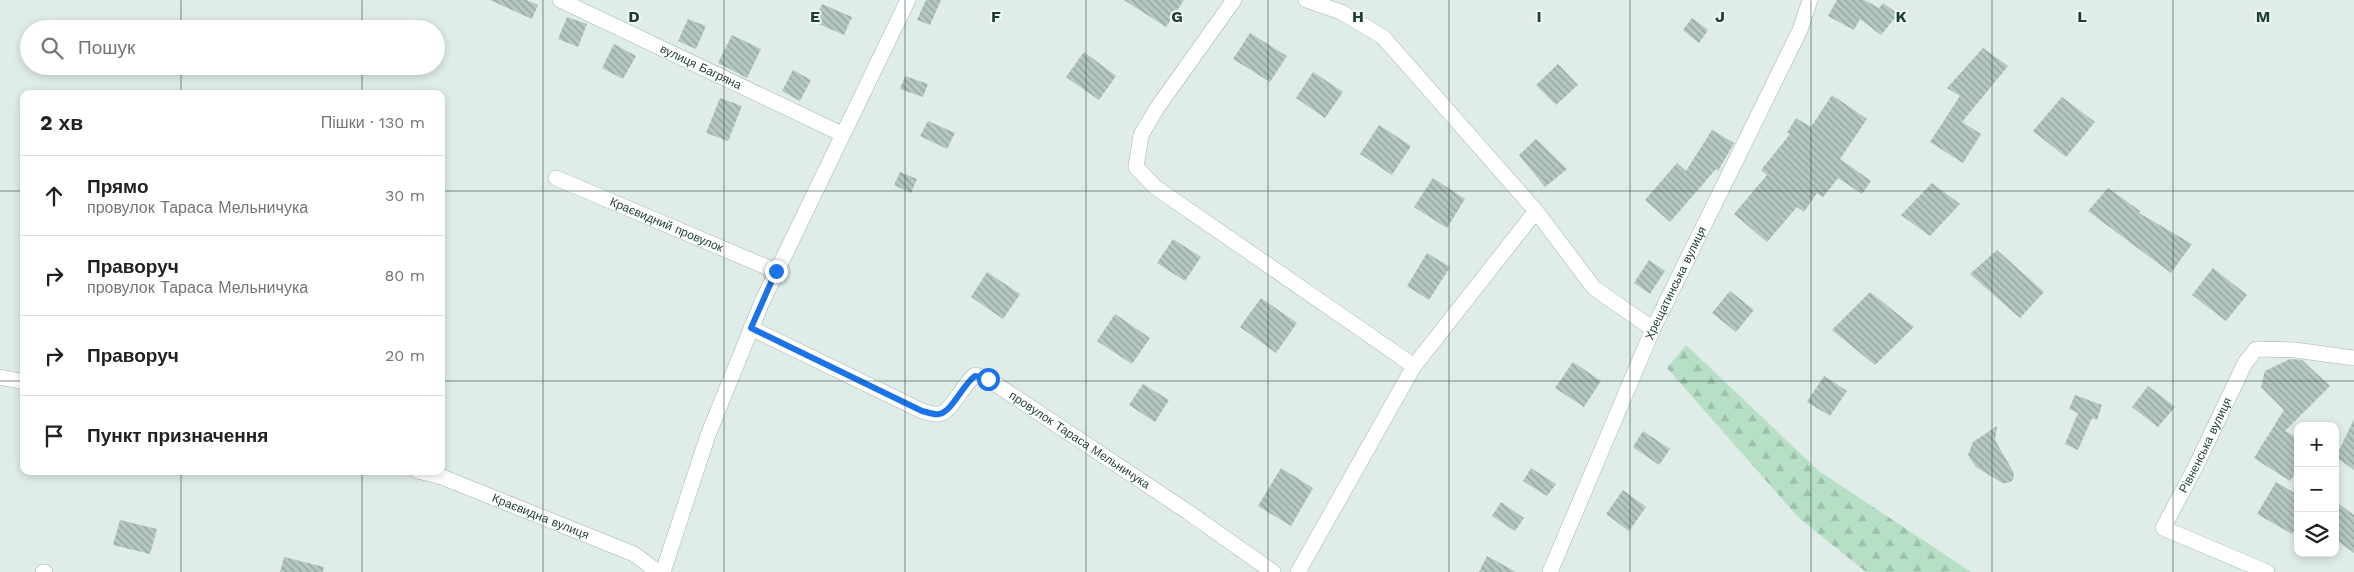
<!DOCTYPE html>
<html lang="uk">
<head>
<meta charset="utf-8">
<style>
  body { margin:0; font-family:"Work Sans",sans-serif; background:#f6f6f6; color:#202124 }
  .controls { position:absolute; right:15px; bottom:15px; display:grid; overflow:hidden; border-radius:10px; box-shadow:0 2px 8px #0003 }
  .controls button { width:45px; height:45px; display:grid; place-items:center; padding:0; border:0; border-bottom:1px solid #e0e0e0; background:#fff; color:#202124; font:25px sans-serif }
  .stop { position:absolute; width:15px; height:15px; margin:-11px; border:4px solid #1a73e8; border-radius:50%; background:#fff }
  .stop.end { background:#1a73e8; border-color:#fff; box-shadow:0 1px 5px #0008 }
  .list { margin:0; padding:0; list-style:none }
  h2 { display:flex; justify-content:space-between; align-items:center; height:65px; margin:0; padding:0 20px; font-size:21px }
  h2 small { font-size:16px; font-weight:400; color:#757577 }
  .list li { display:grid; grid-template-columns:32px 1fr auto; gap:15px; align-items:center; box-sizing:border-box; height:80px; padding:0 20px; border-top:1px solid #e0e0e0 }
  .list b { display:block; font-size:19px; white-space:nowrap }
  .list p { margin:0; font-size:16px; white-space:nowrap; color:#757577 }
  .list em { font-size:16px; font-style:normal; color:#757577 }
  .icon { flex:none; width:28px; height:28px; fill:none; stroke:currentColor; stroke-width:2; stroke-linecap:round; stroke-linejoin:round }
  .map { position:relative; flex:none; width:2354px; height:572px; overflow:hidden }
  .search { position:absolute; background:#fff; box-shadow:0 2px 8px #0003; left:20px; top:20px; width:425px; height:55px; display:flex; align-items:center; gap:12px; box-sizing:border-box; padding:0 18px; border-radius:28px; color:#757577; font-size:19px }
  .panel { position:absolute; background:#fff; box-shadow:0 2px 8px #0003; left:20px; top:90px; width:425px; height:385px; border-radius:10px }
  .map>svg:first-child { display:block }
  .forest { fill:url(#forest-firs) }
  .building { fill:url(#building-back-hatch) }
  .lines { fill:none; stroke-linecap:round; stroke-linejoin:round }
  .minor-casing { stroke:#a2b4b0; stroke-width:16 }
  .minor { stroke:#fff; stroke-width:15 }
  .route { stroke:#1a73e8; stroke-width:6 }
  .grid { fill:none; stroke:#1f3d38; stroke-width:1; stroke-opacity:0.55 }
  .labels { text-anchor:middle; stroke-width:4; stroke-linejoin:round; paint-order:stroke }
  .street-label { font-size:12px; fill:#1f3d38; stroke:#f0f8f5 }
  .grid-label { font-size:16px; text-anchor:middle; font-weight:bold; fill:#1f3d38; stroke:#f0f8f5; stroke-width:4; stroke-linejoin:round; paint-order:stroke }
</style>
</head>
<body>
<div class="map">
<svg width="2354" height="572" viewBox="0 0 2354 572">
  <defs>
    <pattern id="forest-firs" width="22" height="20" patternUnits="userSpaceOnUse" patternTransform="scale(1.25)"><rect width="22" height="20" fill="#b6dfc6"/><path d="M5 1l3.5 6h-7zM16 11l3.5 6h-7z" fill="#9cc0ab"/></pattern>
    <pattern id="building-back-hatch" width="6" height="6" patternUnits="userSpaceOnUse" patternTransform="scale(1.25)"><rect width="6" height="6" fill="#b4c7c1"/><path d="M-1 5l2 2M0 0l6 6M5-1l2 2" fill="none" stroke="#92a39e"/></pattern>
  </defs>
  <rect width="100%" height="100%" fill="#dfece8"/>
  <polygon class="forest" points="1686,345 1819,471 1971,572 1866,572 1798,517 1667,368"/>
  <g class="building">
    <polygon points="490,0 526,0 538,5 532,19"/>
    <polygon points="926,0 941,0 930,25 917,20"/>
    <polygon points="1124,0 1184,0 1166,27"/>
    <polygon points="1837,0 1864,0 1879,8 1883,3 1898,14 1881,35 1860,19 1854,30 1828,16"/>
    <polygon points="822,4 852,17 844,35 814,22"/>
    <polygon points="567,17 587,24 578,47 558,39"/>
    <polygon points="1692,18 1708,30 1699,43 1683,30"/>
    <polygon points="688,19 706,26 696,49 678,41"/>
    <polygon points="1250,33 1287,56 1270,82 1233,59"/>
    <polygon points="732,35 761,49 747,78 718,63"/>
    <polygon points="614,44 636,56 623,79 602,68"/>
    <polygon points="1983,48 2008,66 1962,122 1981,134 1963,163 1930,142 1960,96 1947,88"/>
    <polygon points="1084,52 1116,76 1099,100 1066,77"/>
    <polygon points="1558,64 1578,85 1556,105 1536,85"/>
    <polygon points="793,70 811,80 800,101 782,91"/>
    <polygon points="1313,72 1343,92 1325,118 1296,98"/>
    <polygon points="905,76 928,84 923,97 900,89"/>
    <polygon points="1832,95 1867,119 1840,159 1871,181 1862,194 1838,178 1823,197 1817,193 1804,212 1797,207 1767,242 1734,214 1767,175 1761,170 1790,134 1787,133 1796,118 1811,127"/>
    <polygon points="2062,97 2095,122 2066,157 2033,131"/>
    <polygon points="720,98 742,106 728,141 706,133"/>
    <polygon points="928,121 955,133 947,149 920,136"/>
    <polygon points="1379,125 1411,146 1392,175 1360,154"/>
    <polygon points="1712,130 1734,143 1718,171 1716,169 1670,222 1645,200 1677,163 1686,171"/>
    <polygon points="1536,139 1567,169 1545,187 1519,155"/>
    <polygon points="900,172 917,179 911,193 894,185"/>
    <polygon points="1433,178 1465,199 1447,228 1414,207"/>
    <polygon points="1932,183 1960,204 1930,236 1901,215"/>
    <polygon points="2108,188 2140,211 2139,213 2192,244 2171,273 2088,211"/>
    <polygon points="1173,239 1201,257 1185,281 1157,263"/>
    <polygon points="1997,250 2044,292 2020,318 1970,274"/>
    <polygon points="1427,253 1450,267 1429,300 1407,286"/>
    <polygon points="1649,260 1665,271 1650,294 1634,283"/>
    <polygon points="2213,268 2247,295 2226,321 2192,295"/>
    <polygon points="987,272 1020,294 1003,319 971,297"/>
    <polygon points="1730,291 1754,310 1736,332 1712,313"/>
    <polygon points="1870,292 1914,327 1875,365 1832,330"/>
    <polygon points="1261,298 1297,323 1276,353 1240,327"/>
    <polygon points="1115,314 1150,338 1132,364 1097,341"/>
    <polygon points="2290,359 2302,360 2330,386 2285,431 2298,439 2298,470 2290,481 2254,458 2284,410 2261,387 2265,371"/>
    <polygon points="1573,362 1601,381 1584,407 1555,388"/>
    <polygon points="1824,376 1847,391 1830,416 1807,402"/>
    <polygon points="1143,384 1169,400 1155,422 1129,405"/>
    <polygon points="2148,386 2175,407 2158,427 2132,407"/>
    <polygon points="2075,395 2102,405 2097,420 2092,418 2078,450 2065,444 2078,413 2069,409"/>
    <polygon points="2354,419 2354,470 2336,457"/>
    <polygon points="1997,426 1995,440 2014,473 2013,480 2008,483 2002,483 1976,467 1968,455 1973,442"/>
    <polygon points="1643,431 1670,449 1659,465 1633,447"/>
    <polygon points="1281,468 1313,488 1291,526 1258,506"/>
    <polygon points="1531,468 1556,484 1547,496 1523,481"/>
    <polygon points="2276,482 2298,495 2298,525 2292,534 2257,514"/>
    <polygon points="1623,490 1646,507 1629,531 1606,514"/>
    <polygon points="2335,501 2354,515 2354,553 2335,539"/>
    <polygon points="1501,502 1524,518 1515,531 1492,516"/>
    <polygon points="120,520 157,529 150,554 113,545"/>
    <polygon points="1487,556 1516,572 1479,572"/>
    <polygon points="284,557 324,567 323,572 280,572"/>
  </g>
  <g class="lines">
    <defs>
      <g id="minor">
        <path id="s1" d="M560,0L842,134"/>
        <polyline points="1234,0 1157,108 1141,135 1136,167 1155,187 1414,366"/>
        <polyline points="1306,0 1341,12 1383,37 1536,211 1594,288 1653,329"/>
        <path id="s2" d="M556,178L776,271"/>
        <path id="s3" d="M751,328L922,411C927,412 934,415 939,414C952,412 963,384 975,375L988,379L1188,512L1273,572"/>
        <polyline points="0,377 24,382"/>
        <path id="s4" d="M418,471L442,477L634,554L658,572"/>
        <polyline points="43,572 45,572"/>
        <polyline points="663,572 708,435 762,302 908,0"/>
        <polyline points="1298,572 1414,366 1536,211"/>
        <path id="s5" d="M1550,572L1653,329L1800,30L1810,0"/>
        <path id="s6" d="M2267,572L2163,528L2196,466L2245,363L2256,349L2295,350L2354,358"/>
      </g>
    </defs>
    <use href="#minor" class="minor-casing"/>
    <use href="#minor" class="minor"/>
  </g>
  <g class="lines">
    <path class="route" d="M776,271L751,328L922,411C927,412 934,415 939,414C952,412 963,384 975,376L988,379"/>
  </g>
  <path class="grid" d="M181,0V29M362,0V29M543,0V572M724,0V572M905,0V572M1086,0V572M1268,0V572M1449,0V572M1630,0V572M1811,0V572M1992,0V572M2173,0V572M181,66V94M362,66V94M0,191H24M441,191H2354M0,381H24M441,381H2354M181,471V572M362,471V572"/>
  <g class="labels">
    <g class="street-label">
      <text dy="4" stroke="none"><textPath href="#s1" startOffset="156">вулиця Багряна</textPath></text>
      <text dy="4" stroke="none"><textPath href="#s2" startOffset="120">Краєвидний провулок</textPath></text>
      <text dy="4" stroke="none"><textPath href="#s5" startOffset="315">Хрещатинська вулиця</textPath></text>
      <text dy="4" stroke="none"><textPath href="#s3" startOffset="385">провулок Тараса Мельничука</textPath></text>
      <text dy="4" stroke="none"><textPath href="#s6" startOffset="206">Рівненська вулиця</textPath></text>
      <text dy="4" stroke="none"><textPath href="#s4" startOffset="131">Краєвидна вулиця</textPath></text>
    </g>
  </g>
  <g class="grid-label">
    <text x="634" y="22">D</text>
    <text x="815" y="22">E</text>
    <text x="996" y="22">F</text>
    <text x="1177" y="22">G</text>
    <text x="1358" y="22">H</text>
    <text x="1539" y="22">I</text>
    <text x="1720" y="22">J</text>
    <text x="1901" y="22">K</text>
    <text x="2082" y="22">L</text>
    <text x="2263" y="22">M</text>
  </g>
</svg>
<div class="controls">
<button>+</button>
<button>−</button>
<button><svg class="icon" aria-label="layers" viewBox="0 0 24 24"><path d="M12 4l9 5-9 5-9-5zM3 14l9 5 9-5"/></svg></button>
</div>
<div class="stop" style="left:988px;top:379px"></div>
<div class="stop end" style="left:776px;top:271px"></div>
<div class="search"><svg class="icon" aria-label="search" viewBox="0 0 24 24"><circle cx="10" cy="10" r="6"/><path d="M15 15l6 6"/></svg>Пошук</div>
<section class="panel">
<h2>2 хв<small>Пішки · 130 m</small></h2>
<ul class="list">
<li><svg class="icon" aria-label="ahead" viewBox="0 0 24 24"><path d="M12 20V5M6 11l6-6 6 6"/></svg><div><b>Прямо</b><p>провулок Тараса Мельничука</p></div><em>30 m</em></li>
<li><svg class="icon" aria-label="right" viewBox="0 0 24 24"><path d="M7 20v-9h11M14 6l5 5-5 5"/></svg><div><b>Праворуч</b><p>провулок Тараса Мельничука</p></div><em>80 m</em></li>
<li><svg class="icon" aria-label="right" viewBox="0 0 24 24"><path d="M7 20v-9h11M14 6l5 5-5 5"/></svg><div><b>Праворуч</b></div><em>20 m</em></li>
<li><svg class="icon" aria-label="arrive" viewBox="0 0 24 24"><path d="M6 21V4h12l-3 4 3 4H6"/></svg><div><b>Пункт призначення</b></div></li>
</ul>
</section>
</div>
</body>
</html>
